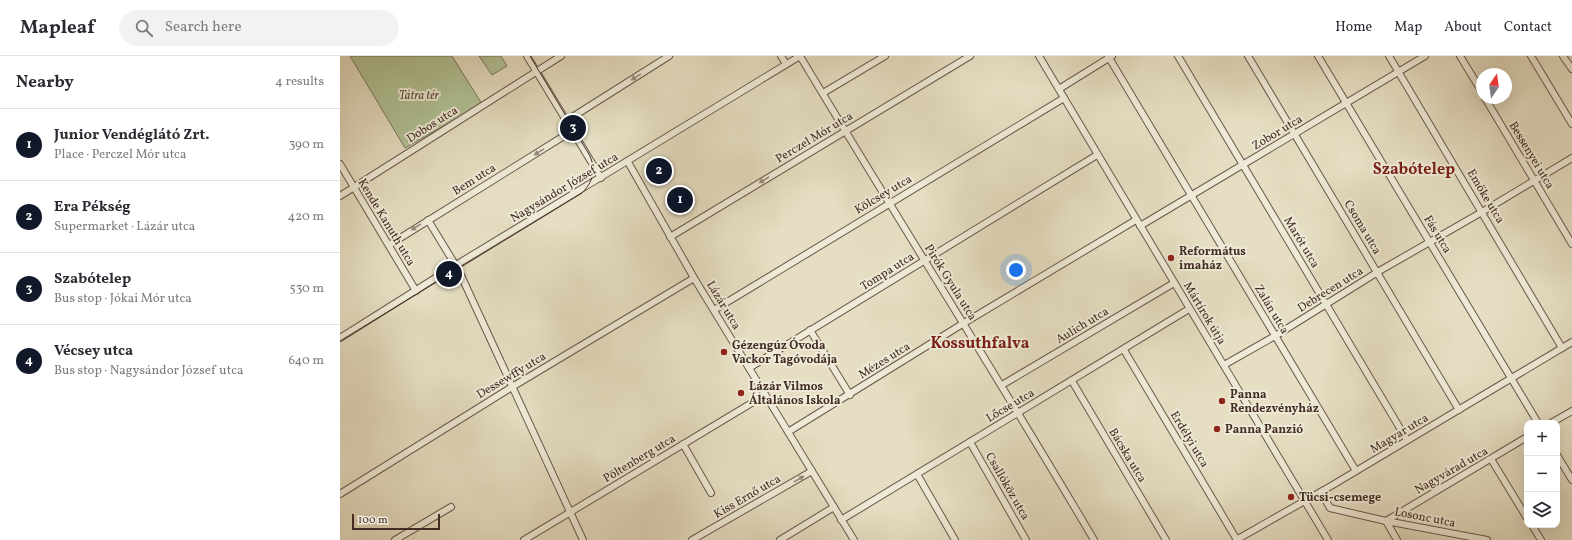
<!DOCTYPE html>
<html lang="en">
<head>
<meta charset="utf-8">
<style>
  body { margin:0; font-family:Vollkorn,serif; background:#f2f2f3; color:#2b2b33 }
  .controls { position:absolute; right:12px; bottom:12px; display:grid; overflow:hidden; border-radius:8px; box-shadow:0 4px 16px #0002 }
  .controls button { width:36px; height:36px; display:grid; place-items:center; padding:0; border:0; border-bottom:1px solid #e1e1e2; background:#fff; color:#2b2b33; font:20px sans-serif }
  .compass { position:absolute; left:1136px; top:12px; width:36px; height:36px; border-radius:50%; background:#fff; box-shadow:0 4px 16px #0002; rotate:13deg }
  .scale { position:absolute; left:12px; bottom:10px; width:88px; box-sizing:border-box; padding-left:4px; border:2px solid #422c23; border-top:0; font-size:11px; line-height:14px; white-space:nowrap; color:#422c23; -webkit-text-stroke:3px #eeead7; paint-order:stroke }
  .you { position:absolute; left:676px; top:214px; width:14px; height:14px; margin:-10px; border:3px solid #fff; border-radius:50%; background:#1a73e8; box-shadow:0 0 0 6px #1a73e833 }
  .badge { display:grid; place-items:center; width:26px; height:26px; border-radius:50%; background:#111827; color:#fff; font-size:13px; font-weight:700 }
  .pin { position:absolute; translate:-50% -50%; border:2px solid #fff; box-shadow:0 1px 4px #0006 }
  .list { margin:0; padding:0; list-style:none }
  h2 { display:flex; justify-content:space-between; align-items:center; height:52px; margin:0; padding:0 16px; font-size:17px }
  h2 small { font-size:13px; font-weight:400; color:#7c7c81 }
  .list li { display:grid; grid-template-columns:26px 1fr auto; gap:12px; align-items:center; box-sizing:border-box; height:72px; padding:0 16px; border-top:1px solid #e1e1e2 }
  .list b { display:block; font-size:15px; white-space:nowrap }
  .list p { margin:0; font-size:13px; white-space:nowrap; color:#7c7c81 }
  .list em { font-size:13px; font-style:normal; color:#7c7c81 }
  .icon { flex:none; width:22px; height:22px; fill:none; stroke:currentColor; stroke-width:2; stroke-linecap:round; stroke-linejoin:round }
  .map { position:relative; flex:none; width:1232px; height:484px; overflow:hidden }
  header { display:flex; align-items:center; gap:24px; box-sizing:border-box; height:56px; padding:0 20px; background:#fff; border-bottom:1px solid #e1e1e2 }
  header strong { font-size:19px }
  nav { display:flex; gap:22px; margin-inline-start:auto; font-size:14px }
  .search { width:280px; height:36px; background:#f2f2f3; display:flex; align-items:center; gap:10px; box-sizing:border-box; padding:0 14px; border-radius:22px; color:#7c7c81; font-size:15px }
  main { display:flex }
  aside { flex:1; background:#fff }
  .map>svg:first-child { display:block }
  .green { fill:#b1c296; stroke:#7a775c }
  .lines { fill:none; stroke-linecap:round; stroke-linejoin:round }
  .minor-casing { stroke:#6b584b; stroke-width:8 }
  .minor { stroke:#eeead7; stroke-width:6 }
  .tram { stroke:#422c23; stroke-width:1 }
  .oneway { fill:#988b7d }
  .poi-dot { fill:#8f2418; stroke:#eeead7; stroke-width:1.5 }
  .labels { text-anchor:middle; stroke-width:4; stroke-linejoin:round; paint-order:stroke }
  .park-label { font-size:12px; font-style:italic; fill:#584a3a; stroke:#eeead7 }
  .street-label { font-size:12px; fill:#422c23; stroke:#eeead7 }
  .poi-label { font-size:12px; font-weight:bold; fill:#422c23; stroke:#eeead7; text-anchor:start }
  .district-label { font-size:16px; font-weight:bold; fill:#7a1f14; stroke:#eeead7 }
</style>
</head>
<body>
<header>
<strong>Mapleaf</strong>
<div class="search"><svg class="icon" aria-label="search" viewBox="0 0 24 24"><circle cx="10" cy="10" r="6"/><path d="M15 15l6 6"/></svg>Search here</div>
<nav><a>Home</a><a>Map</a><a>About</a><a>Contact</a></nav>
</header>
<main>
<aside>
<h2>Nearby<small>4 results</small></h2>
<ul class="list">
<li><span class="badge">1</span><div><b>Junior Vendéglátó Zrt.</b><p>Place · Perczel Mór utca</p></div><em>390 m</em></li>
<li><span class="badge">2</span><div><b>Era Pékség</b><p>Supermarket · Lázár utca</p></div><em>420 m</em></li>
<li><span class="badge">3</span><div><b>Szabótelep</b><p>Bus stop · Jókai Mór utca</p></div><em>530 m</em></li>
<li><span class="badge">4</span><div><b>Vécsey utca</b><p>Bus stop · Nagysándor József utca</p></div><em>640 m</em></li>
</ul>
</aside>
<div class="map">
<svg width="1232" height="484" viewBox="0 0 1232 484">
  <rect width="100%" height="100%" fill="#e5dec2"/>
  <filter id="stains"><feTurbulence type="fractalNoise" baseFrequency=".005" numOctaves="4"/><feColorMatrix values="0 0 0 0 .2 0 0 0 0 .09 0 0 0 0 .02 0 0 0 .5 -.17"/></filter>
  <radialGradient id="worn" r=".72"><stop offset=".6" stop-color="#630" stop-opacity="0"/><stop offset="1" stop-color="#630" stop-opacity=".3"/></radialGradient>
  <g class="green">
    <polygon points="10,0 112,0 142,48 65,92"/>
    <polygon points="139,0 161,0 167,10 152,19"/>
  </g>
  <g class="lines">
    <defs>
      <g id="minor">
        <polyline points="187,0 261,122"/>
        <polyline points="441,0 446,8"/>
        <path d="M460,0C557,162 658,321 754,484"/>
        <polyline points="699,0 988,484"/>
        <polyline points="768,0 1016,415"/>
        <polyline points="838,0 1067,384"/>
        <polyline points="908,0 1119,354"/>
        <polyline points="978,0 1198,367"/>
        <polyline points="1049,0 1222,292"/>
        <polyline points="1120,0 1142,36"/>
        <polyline points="1191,0 1232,68"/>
        <polyline points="1223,0 1232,13"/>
        <polyline points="719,33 772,0"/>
        <polyline points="483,37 545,0"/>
        <polyline points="1145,42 1232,188"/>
        <polyline points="226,65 329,0"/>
        <polyline points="288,106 354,222 514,484"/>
        <polyline points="0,108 76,235"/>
        <polyline points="0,140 221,0"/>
        <polyline points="88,164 119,215 243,484"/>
        <polyline points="800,170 1085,0"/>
        <polyline points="330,181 630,0"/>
        <polyline points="49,189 232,75"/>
        <polyline points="374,254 724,42"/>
        <polyline points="470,274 510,339"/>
        <polyline points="0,282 116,209 460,0"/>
        <polyline points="784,294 897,484"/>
        <polyline points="884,309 935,280 1041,214 1142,156 1232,102"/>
        <polyline points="409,312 757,99"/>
        <polyline points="732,325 826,484"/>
        <polyline points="662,329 834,227"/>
        <polyline points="1211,367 1232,355"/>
        <polyline points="448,376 624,267 796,164"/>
        <polyline points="630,386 686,484"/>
        <polyline points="343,388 371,437"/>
        <polyline points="1217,399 1232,424"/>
        <polyline points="1151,403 1187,462"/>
        <polyline points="577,418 615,484"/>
        <polyline points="981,436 990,452 1046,465 1147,484"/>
        <polyline points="0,438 172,331 354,222"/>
        <polyline points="501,464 849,253"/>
        <polyline points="1192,469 1201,484"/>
        <polyline points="55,484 111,451"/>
        <polyline points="184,484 425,339"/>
        <polyline points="352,484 472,415"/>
        <polyline points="440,484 494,451"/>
        <polyline points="896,484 991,430 1232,286"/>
        <polyline points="1057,484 1046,465 1187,381"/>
      </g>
    </defs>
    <use href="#minor" class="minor-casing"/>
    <use href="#minor" class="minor"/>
    <path class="tram" d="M0,285L242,137C253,126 256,114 250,100L190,0"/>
  </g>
  <defs><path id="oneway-solid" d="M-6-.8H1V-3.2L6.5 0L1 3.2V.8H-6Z"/></defs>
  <g class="oneway">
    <use href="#oneway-solid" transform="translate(296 21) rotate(148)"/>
    <use href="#oneway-solid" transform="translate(199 96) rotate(148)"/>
    <use href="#oneway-solid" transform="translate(424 124) rotate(149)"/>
    <use href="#oneway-solid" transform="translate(76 171) rotate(148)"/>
    <use href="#oneway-solid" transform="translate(459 423) rotate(-30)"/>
  </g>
  <g class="poi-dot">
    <circle cx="831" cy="202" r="4"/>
    <circle cx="384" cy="296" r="4"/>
    <circle cx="401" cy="337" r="4"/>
    <circle cx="882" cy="345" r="4"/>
    <circle cx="877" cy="373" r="4"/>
    <circle cx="951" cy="441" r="4"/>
  </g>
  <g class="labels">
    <g class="park-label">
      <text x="79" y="43">Tátra tér</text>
    </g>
    <g class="street-label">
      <text transform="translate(92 68) rotate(-32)" y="4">Dobos utca</text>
      <text transform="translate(937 76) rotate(-31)" y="4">Zobor utca</text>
      <text transform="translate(474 81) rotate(-31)" y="4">Perczel Mór utca</text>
      <text transform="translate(1192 99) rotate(59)" y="4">Bessenyei utca</text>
      <text transform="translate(134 123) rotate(-32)" y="4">Bem utca</text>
      <text transform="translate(224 131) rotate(-31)" y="4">Nagysándor József utca</text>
      <text transform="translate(543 138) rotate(-31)" y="4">Kölcsey utca</text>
      <text transform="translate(1146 140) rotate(59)" y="4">Emőke utca</text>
      <text transform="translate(47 166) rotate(59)" y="4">Kende Kanuth utca</text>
      <text transform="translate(1023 171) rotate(59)" y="4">Csoma utca</text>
      <text transform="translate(1098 178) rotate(59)" y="4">Fás utca</text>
      <text transform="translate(962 186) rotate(59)" y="4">Marót utca</text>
      <text transform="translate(547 215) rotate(-32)" y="4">Tompa utca</text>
      <text transform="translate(611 226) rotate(58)" y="4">Pirók Gyula utca</text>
      <text transform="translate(990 233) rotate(-32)" y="4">Debrecen utca</text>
      <text transform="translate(384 249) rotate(59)" y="4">Lázár utca</text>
      <text transform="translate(932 253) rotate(59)" y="4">Zalán utca</text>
      <text transform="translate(865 257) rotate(59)" y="4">Mártírok útja</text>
      <text transform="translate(742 269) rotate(-31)" y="4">Aulich utca</text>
      <text transform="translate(544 304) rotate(-32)" y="4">Mézes utca</text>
      <text transform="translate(171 319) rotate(-31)" y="4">Dessewffy utca</text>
      <text transform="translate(670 349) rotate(-31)" y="4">Lőcse utca</text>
      <text transform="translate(1059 377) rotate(-31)" y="4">Magyar utca</text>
      <text transform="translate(850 383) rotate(59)" y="4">Erdélyi utca</text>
      <text transform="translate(788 399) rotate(59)" y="4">Bácska utca</text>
      <text transform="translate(299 402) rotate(-31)" y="4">Pöltenberg utca</text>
      <text transform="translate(1111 414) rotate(-30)" y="4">Nagyvárad utca</text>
      <text transform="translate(668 430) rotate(60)" y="4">Csallóköz utca</text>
      <text transform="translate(407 440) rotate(-30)" y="4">Kiss Ernő utca</text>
      <text transform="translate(1085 461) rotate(11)" y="4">Losonc utca</text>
    </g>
    <g class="poi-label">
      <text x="839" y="199">Református<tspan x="839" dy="14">imaház</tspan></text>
      <text x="392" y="293">Gézengúz Óvoda<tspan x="392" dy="14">Vackor Tagóvodája</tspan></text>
      <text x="409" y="334">Lázár Vilmos<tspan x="409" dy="14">Általános Iskola</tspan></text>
      <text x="890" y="342">Panna<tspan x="890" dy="14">Rendezvényház</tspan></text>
      <text x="885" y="377">Panna Panzió</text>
      <text x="959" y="445">Tücsi-csemege</text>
    </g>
    <g class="district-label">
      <text x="1074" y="118">Szabótelep</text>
      <text x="640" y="292">Kossuthfalva</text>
    </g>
  </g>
  <rect width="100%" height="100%" filter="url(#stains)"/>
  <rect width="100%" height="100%" fill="url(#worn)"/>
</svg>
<div class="controls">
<button>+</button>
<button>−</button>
<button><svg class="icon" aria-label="layers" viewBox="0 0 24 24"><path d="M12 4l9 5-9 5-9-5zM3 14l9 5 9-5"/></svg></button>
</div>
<svg class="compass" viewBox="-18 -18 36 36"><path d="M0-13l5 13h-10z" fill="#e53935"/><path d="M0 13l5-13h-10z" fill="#7c7c81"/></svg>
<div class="scale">100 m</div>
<div class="you"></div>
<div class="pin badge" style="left:340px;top:144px">1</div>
<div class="pin badge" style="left:319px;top:115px">2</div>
<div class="pin badge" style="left:233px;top:72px">3</div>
<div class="pin badge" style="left:109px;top:218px">4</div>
</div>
</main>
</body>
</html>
